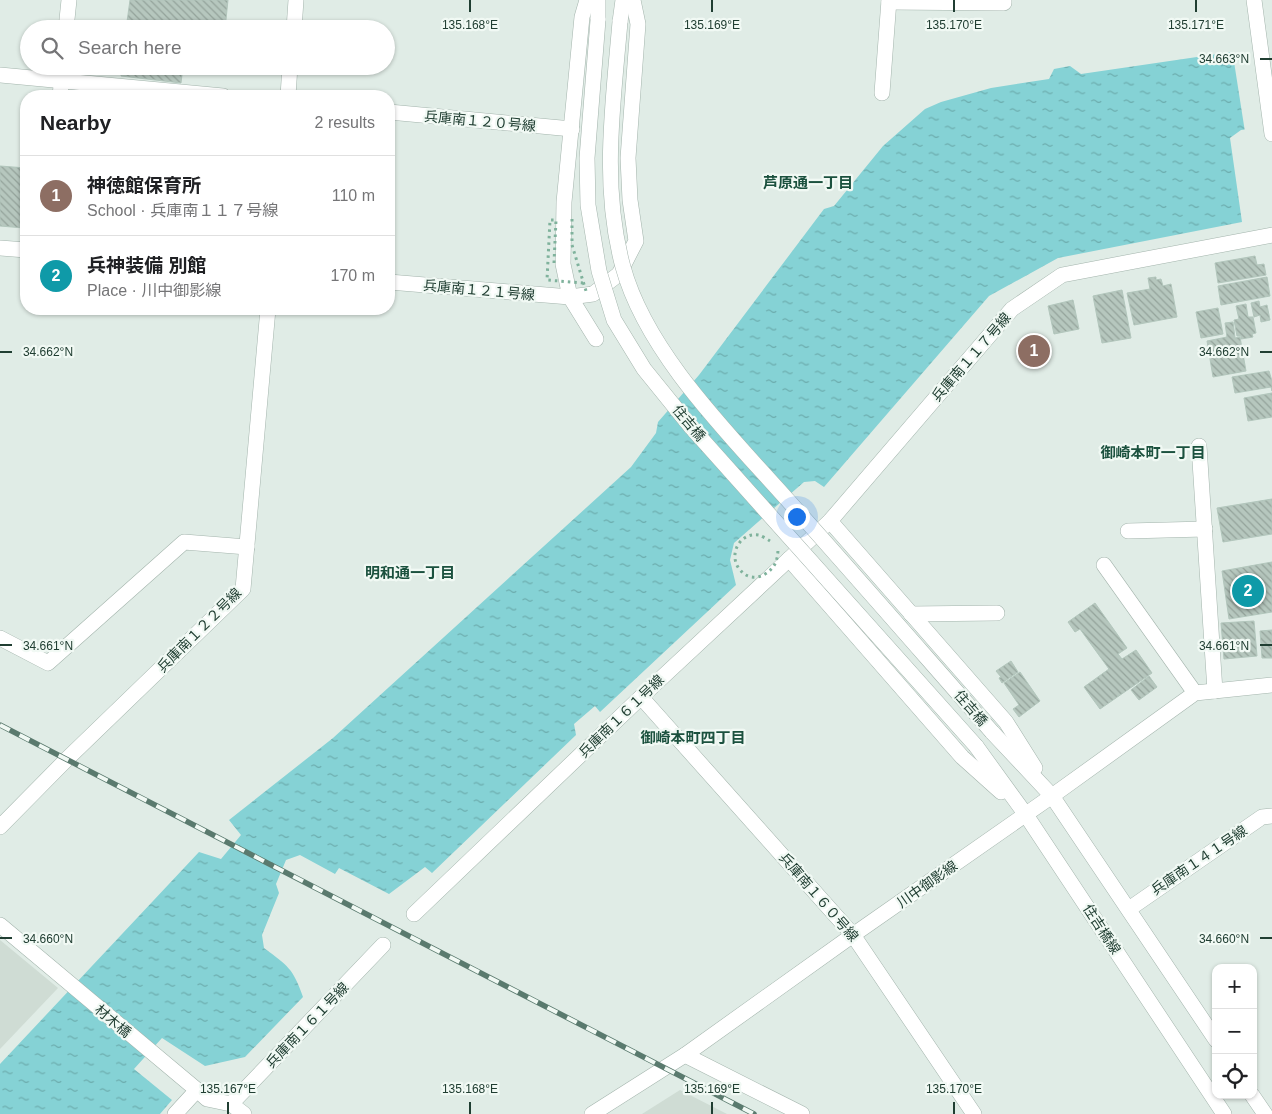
<!DOCTYPE html>
<html lang="en">
<head>
<meta charset="utf-8">
<style>
  body { margin:0; font-family:Arial,"Noto Sans JP",sans-serif; background:#f6f6f6; color:#202124 }
  .controls { position:absolute; right:15px; bottom:15px; display:grid; overflow:hidden; border-radius:10px; box-shadow:0 1px 4px #0004 }
  .controls button { width:45px; height:45px; display:grid; place-items:center; padding:0; border:0; border-bottom:1px solid #e0e0e0; background:#fff; color:#202124; font:25px sans-serif }
  .you { position:absolute; left:796px; top:516px; width:18px; height:18px; margin:-12px; border:4px solid #fff; border-radius:50%; background:#1a73e8; box-shadow:0 0 0 8px #1a73e833 }
  .badge { display:grid; place-items:center; width:32px; height:32px; border-radius:50%; background:#b45309; color:#fff; font-size:16px; font-weight:700 }
  .pin { position:absolute; translate:-50% -50%; border:2px solid #fff; box-shadow:0 1px 5px #0006 }
  .list { margin:0; padding:0; list-style:none }
  h2 { display:flex; justify-content:space-between; align-items:center; height:65px; margin:0; padding:0 20px; font-size:21px }
  h2 small { font-size:16px; font-weight:400; color:#757577 }
  .list li { display:grid; grid-template-columns:32px 1fr auto; gap:15px; align-items:center; box-sizing:border-box; height:80px; padding:0 20px; border-top:1px solid #e0e0e0 }
  .list b { display:block; font-size:19px; white-space:nowrap }
  .list p { margin:0; font-size:16px; white-space:nowrap; color:#757577 }
  .list em { font-size:16px; font-style:normal; color:#757577 }
  .icon { flex:none; width:28px; height:28px; fill:none; stroke:currentColor; stroke-width:2; stroke-linecap:round; stroke-linejoin:round }
  .map { position:relative; flex:none; width:1272px; height:1114px; overflow:hidden }
  .search { position:absolute; background:#fff; box-shadow:0 1px 4px #0004; left:20px; top:20px; width:375px; height:55px; display:flex; align-items:center; gap:12px; box-sizing:border-box; padding:0 18px; border-radius:28px; color:#757577; font-size:19px }
  .panel { position:absolute; background:#fff; box-shadow:0 1px 4px #0004; left:20px; top:90px; width:375px; height:225px; border-radius:20px }
  .map>svg:first-child { display:block }
  .built { fill:#cfdcd4 }
  .water { fill:url(#water-ripples) }
  .pier { fill:#e0ece6 }
  .building { fill:url(#building-back-hatch); stroke:#b2c6bc }
  .lines { fill:none; stroke-linecap:round; stroke-linejoin:round }
  .minor-casing { stroke:#a3b4ac; stroke-width:16 }
  .minor { stroke:#fff; stroke-width:15 }
  .rail-casing { stroke:#5a7a6e; stroke-width:5.5 }
  .rail { stroke:#f1f9f4; stroke-width:4; stroke-dasharray:11; stroke-linecap:butt }
  .minor-bridge-casing { stroke:#a3b4ac; stroke-width:16; stroke-linecap:butt }
  .path-bridge { stroke:#7fb29c; stroke-width:3; stroke-dasharray:2.5 4; stroke-linecap:butt }
  .minor-bridge { stroke:#fff; stroke-width:15 }
  .ticks { fill:none; stroke:#203e32; stroke-width:2 }
  .labels { text-anchor:middle; stroke-width:4.5; stroke-linejoin:round; paint-order:stroke }
  .street-label { font-size:14px; fill:#203e32; stroke:#f1f9f4 }
  .neighbourhood-label { font-size:15px; font-weight:bold; fill:#1b513e; stroke:#f1f9f4 }
  .ticks-label { font-size:12px; text-anchor:middle; fill:#203e32; stroke:#f1f9f4; stroke-width:4.5; stroke-linejoin:round; paint-order:stroke }
</style>
</head>
<body>
<div class="map">
<svg width="1272" height="1114" viewBox="0 0 1272 1114">
  <defs>
    <pattern id="water-ripples" width="26" height="14" patternUnits="userSpaceOnUse" patternTransform="scale(1.25)"><rect width="26" height="14" fill="#85d2d5"/><path d="M2 4q2-2 4 0t4 0M15 11q2-2 4 0t4 0" fill="none" stroke="#6cacad"/></pattern>
    <pattern id="building-back-hatch" width="6" height="6" patternUnits="userSpaceOnUse" patternTransform="scale(1.25)"><rect width="6" height="6" fill="#b6c7be"/><path d="M-1 5l2 2M0 0l6 6M5-1l2 2" fill="none" stroke="#94a39b"/></pattern>
  </defs>
  <rect width="100%" height="100%" fill="#e0ece6"/>
  <g class="built">
    <polygon points="0,940 58,988 0,1049"/>
    <polygon points="680,1090 727,1114 642,1114"/>
  </g>
  <path class="water" d="M1272,46V126L1241,130L1230,138L1242,222L1058,258L989,296L824,487L815,481L804,482L734,543L730,560L736,585L600,712L595,706L574,724L576,735L432,873L425,867L389,894L339,868L335,874L300,855L286,860L276,884L279,893L262,935L264,948C288,966 293,968 303,997L245,1057L205,1066L162,1038L134,1069L172,1100L160,1114H0V1064L199,852L221,859L241,835L229,820L333,738L631,467L656,433L658,422L699,375L824,209L834,206L883,146L925,109L941,102L991,88L1049,79L1054,69L1070,66L1081,74Z"/>
  <polygon class="pier" points="1272,43 1272,128 1245,132 1232,49"/>
  <g class="building">
    <polygon points="130,0 228,0 225,29 126,29"/>
    <polygon points="122,66 183,66 181,83 121,76"/>
    <polygon points="0,166 26,168 24,228 0,226"/>
    <polygon points="1255,256 1257,265 1264,264 1266,275 1218,283 1215,263"/>
    <polygon points="1156,277 1156,280 1161,279 1163,286 1171,284 1177,317 1134,325 1127,293 1150,289 1148,278"/>
    <polygon points="1267,277 1270,296 1221,305 1218,286"/>
    <polygon points="1122,290 1131,338 1102,343 1093,296"/>
    <polygon points="1073,300 1079,329 1054,334 1048,306"/>
    <polygon points="1259,301 1260,307 1267,305 1270,320 1261,322 1260,315 1254,317 1251,303"/>
    <polygon points="1246,304 1248,317 1253,317 1256,333 1252,334 1253,337 1241,339 1241,336 1237,336 1234,320 1239,319 1236,306"/>
    <polygon points="1218,308 1223,334 1201,338 1196,312"/>
    <polygon points="1233,322 1235,338 1240,337 1246,371 1213,377 1207,341 1227,337 1225,323"/>
    <polygon points="1269,371 1272,381 1272,391 1271,387 1235,393 1232,377"/>
    <polygon points="1272,393 1272,417 1248,421 1244,398"/>
    <polygon points="1272,499 1272,534 1223,542 1217,508"/>
    <polygon points="1272,562 1272,612 1229,619 1222,571"/>
    <polygon points="1095,603 1127,648 1118,654 1122,659 1136,650 1152,673 1100,709 1084,687 1109,669 1080,629 1075,632 1068,622"/>
    <polygon points="1254,621 1257,656 1224,659 1221,623"/>
    <polygon points="1272,630 1272,658 1262,658 1260,631"/>
    <polygon points="1011,661 1018,672 1002,683 999,678 1001,677 996,671"/>
    <polygon points="1020,672 1040,701 1019,717 1013,709 1019,705 1004,683"/>
    <polygon points="1149,676 1157,687 1139,700 1131,690"/>
  </g>
  <g class="lines">
    <defs>
      <g id="minor">
        <polyline points="587,0 582,17 564,202 563,264 570,297 596,339"/>
        <polyline points="598,0 598,20"/>
        <polyline points="1254,0 1272,134"/>
        <polyline points="889,2 1004,3 1004,0"/>
        <polyline points="620,22 623,0"/>
        <polyline points="66,29 69,0"/>
        <polyline points="294,29 296,0"/>
        <polyline points="0,75 223,96"/>
        <polyline points="882,93 889,0"/>
        <polyline points="60,96 63,66"/>
        <polyline points="288,96 290,66"/>
        <polyline points="389,112 572,129"/>
        <polyline points="0,248 26,250"/>
        <polyline points="389,282 570,297 593,294 619,274 636,241 630,200 628,158 638,24 633,0"/>
        <polyline points="1199,446 1215,691"/>
        <polyline points="830,521 1006,722 1035,768"/>
        <polyline points="1128,531 1205,529"/>
        <polyline points="789,559 962,757 1001,792"/>
        <polyline points="1104,565 1195,693"/>
        <polyline points="911,614 997,613"/>
        <polyline points="0,638 48,663 184,542 247,547"/>
        <polyline points="641,697 853,935 974,1114"/>
        <polyline points="992,732 1052,796 1216,1040"/>
        <polyline points="976,746 1026,815 1224,1114"/>
        <polyline points="0,827 67,759 243,589 268,309"/>
        <polyline points="1129,909 1262,817 1272,816"/>
        <polyline points="414,914 641,697 830,521 1012,309 1062,275 1272,235"/>
        <polyline points="0,925 197,1090 207,1099 231,1104 244,1114"/>
        <polyline points="685,1055 802,1114"/>
        <polyline points="1252,1095 1265,1114"/>
        <polyline points="231,1104 383,945"/>
        <polyline points="175,1114 197,1090"/>
        <polyline points="592,1114 685,1055 853,935 1052,796 1195,693 1272,685"/>
      </g>
    </defs>
    <use href="#minor" class="minor-casing"/>
    <use href="#minor" class="minor"/>
    <defs>
      <polyline id="rail" points="0,725 754,1114"/>
    </defs>
    <use href="#rail" class="rail-casing"/>
    <use href="#rail" class="rail"/>
    <defs>
      <g id="minor-bridge">
        <polyline points="598,20 587,158 588,205 599,271 614,320 644,369 691,427 976,746"/>
        <path d="M620,22C613,104 601,186 623,267C647,355 733,438 793,506C860,581 926,657 992,732"/>
      </g>
    </defs>
    <use href="#minor-bridge" class="minor-bridge-casing"/>
    <g class="path-bridge">
      <polyline points="572,219 572,245 586,291"/>
      <polyline points="554,263 556,220 550,220 547,280 583,283"/>
      <path d="M770,541C767,539 762,536 759,535C738,531 724,561 746,575C751,578 760,578 765,574C775,568 778,560 778,548"/>
    </g>
    <use href="#minor-bridge" class="minor-bridge"/>
  </g>
  <path class="ticks" d="M470,0V12M712,0V12M954,0V12M1196,0V12M1260,59H1272M0,352H12M1260,352H1272M0,645H12M1260,645H1272M0,938H12M1260,938H1272M228,1102V1114M470,1102V1114M712,1102V1114M954,1102V1114"/>
  <g class="labels">
    <g class="street-label">
      <text transform="translate(480 121) rotate(5)" y="5">兵庫南１２０号線</text>
      <text transform="translate(479 290) rotate(5)" y="5">兵庫南１２１号線</text>
      <text transform="translate(971 357) rotate(-49)" y="5">兵庫南１１７号線</text>
      <text transform="translate(689 423) rotate(50)" y="5">住吉橋</text>
      <text transform="translate(199 630) rotate(-45)" y="5">兵庫南１２２号線</text>
      <text transform="translate(971 708) rotate(49)" y="5">住吉橋</text>
      <text transform="translate(621 716) rotate(-44)" y="5">兵庫南１６１号線</text>
      <text transform="translate(1199 860) rotate(-34)" y="5">兵庫南１４１号線</text>
      <text transform="translate(927 884) rotate(-35)" y="5">川中御影線</text>
      <text transform="translate(819 897) rotate(49)" y="5">兵庫南１６０号線</text>
      <text transform="translate(1102 929) rotate(57)" y="5">住吉橋線</text>
      <text transform="translate(113 1021) rotate(40)" y="5">材木橋</text>
      <text transform="translate(307 1025) rotate(-46)" y="5">兵庫南１６１号線</text>
    </g>
    <g class="neighbourhood-label">
      <text x="808" y="188">芦原通一丁目</text>
      <text x="1153" y="458">御崎本町一丁目</text>
      <text x="410" y="578">明和通一丁目</text>
      <text x="693" y="743">御崎本町四丁目</text>
    </g>
  </g>
  <g class="ticks-label">
    <text x="470" y="29">135.168°E</text>
    <text x="712" y="29">135.169°E</text>
    <text x="954" y="29">135.170°E</text>
    <text x="1196" y="29">135.171°E</text>
    <text x="1224" y="63">34.663°N</text>
    <text x="48" y="356">34.662°N</text>
    <text x="1224" y="356">34.662°N</text>
    <text x="48" y="650">34.661°N</text>
    <text x="1224" y="650">34.661°N</text>
    <text x="48" y="943">34.660°N</text>
    <text x="1224" y="943">34.660°N</text>
    <text x="228" y="1093">135.167°E</text>
    <text x="470" y="1093">135.168°E</text>
    <text x="712" y="1093">135.169°E</text>
    <text x="954" y="1093">135.170°E</text>
  </g>
</svg>
<div class="controls">
<button>+</button>
<button>−</button>
<button><svg class="icon" aria-label="locate" viewBox="0 0 24 24"><circle cx="12" cy="12" r="6"/><path d="M12 2v4M12 18v4M2 12h4M18 12h4"/></svg></button>
</div>
<div class="you"></div>
<div class="pin badge" style="left:1034px;top:351px;background:#8d6e63">1</div>
<div class="pin badge" style="left:1248px;top:591px;background:#0f9aa8">2</div>
<div class="search"><svg class="icon" aria-label="search" viewBox="0 0 24 24"><circle cx="10" cy="10" r="6"/><path d="M15 15l6 6"/></svg>Search here</div>
<section class="panel">
<h2>Nearby<small>2 results</small></h2>
<ul class="list">
<li><span class="badge" style="background:#8d6e63">1</span><div><b>神徳館保育所</b><p>School · 兵庫南１１７号線</p></div><em>110 m</em></li>
<li><span class="badge" style="background:#0f9aa8">2</span><div><b>兵神装備 別館</b><p>Place · 川中御影線</p></div><em>170 m</em></li>
</ul>
</section>
</div>
</body>
</html>
